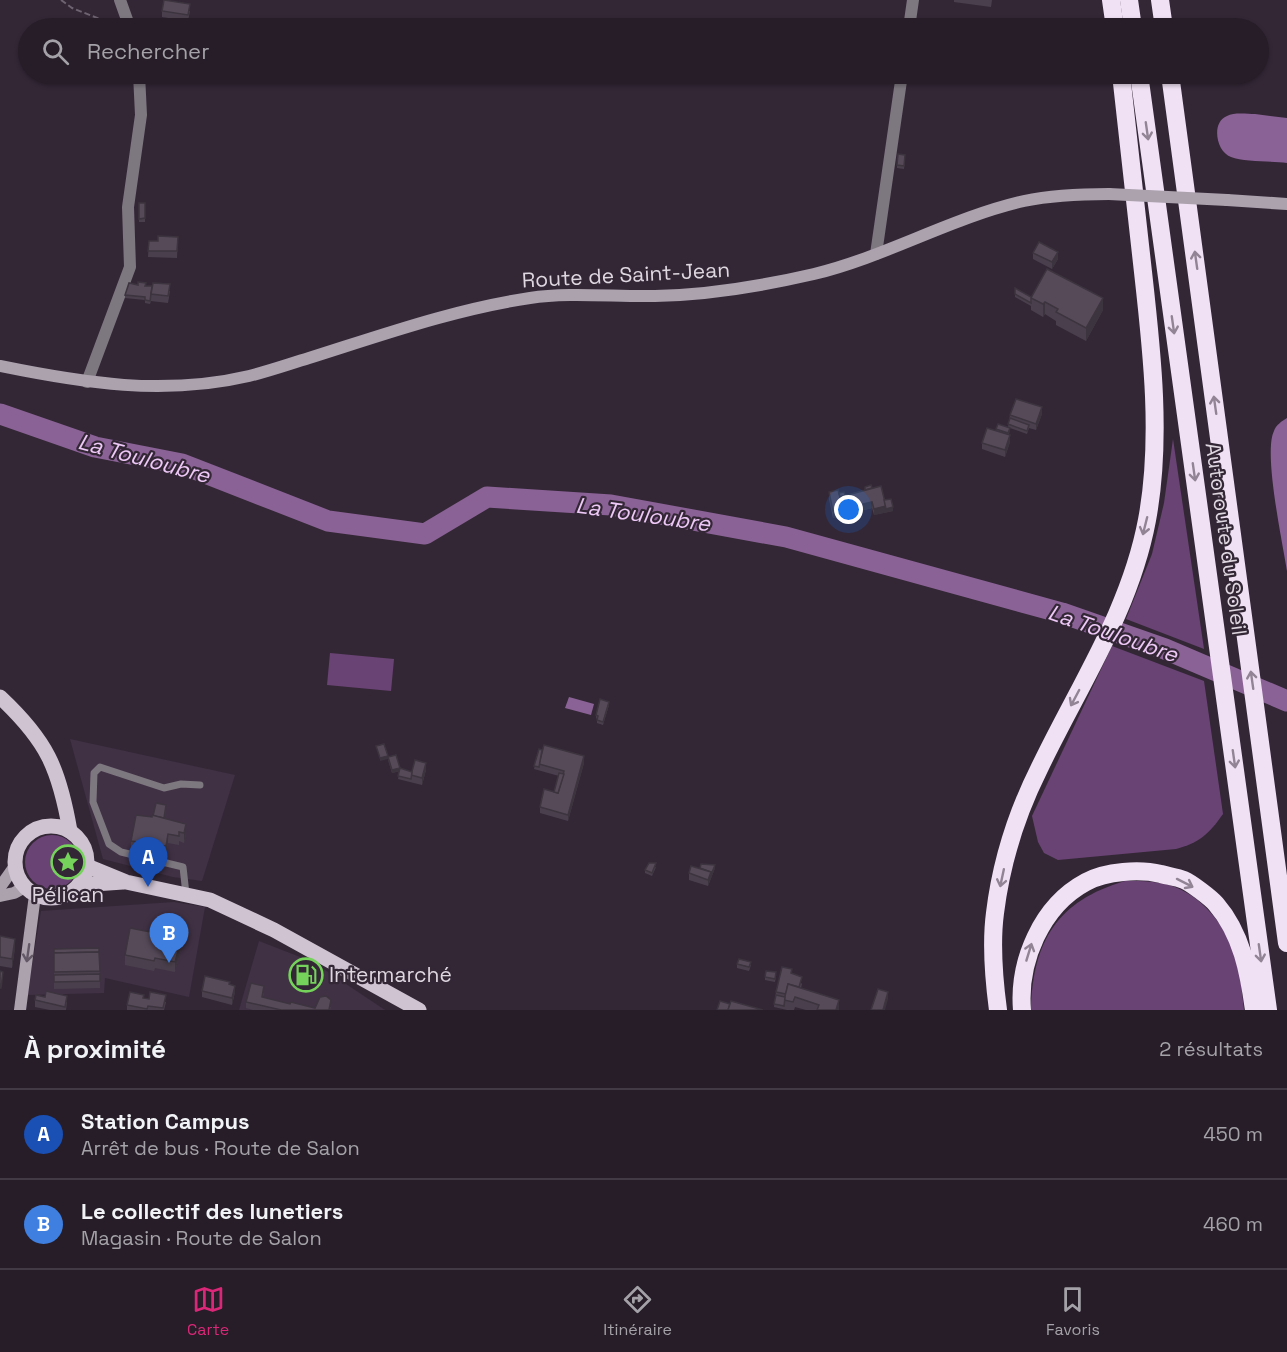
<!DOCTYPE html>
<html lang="fr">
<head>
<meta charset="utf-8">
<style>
  body { margin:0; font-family:"Space Grotesk",sans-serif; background:#2e2630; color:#f1f3f6 }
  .you { position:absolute; left:849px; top:510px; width:21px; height:21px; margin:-15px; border:4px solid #fff; border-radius:50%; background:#1a73e8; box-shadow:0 0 0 9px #1a73e833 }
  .badge { display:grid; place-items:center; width:39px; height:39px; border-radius:50%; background:#db2777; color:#fff; font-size:20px; font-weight:700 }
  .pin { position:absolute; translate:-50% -50px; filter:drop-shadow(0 2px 3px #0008) }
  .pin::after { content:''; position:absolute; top:32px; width:21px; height:18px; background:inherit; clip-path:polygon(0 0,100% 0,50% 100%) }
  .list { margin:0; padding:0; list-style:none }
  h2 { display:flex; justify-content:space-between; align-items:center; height:78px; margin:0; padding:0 24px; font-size:26px }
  h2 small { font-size:20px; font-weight:400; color:#a4a2a8 }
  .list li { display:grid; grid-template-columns:39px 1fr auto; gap:18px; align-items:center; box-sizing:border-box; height:90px; padding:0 24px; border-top:2px solid #423b45 }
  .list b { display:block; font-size:22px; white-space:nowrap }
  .list p { margin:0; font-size:20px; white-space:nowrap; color:#a4a2a8 }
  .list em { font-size:20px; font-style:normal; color:#a4a2a8 }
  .icon { flex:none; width:33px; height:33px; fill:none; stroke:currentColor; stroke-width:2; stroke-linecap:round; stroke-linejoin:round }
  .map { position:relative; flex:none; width:1287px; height:1010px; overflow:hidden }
  .search { position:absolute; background:#261d28; box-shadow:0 2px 4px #0004; left:18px; right:18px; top:18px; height:66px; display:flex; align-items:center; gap:15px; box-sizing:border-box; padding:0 21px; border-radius:33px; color:#a4a2a8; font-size:22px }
  .sheet { height:258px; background:#261d28 }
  nav { display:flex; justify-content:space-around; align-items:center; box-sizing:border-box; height:84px; border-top:2px solid #423b45; background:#261d28; font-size:16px; color:#a4a2a8 }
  nav a { display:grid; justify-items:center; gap:3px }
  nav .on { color:#db2777 }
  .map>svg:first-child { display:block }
  .built { fill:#403144 }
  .green { fill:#694373 }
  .water { fill:#8b6296 }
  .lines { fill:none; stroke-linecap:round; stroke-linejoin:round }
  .river { stroke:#8b6296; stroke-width:21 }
  .path { stroke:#6e6470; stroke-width:2; stroke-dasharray:6 3; stroke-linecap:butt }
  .lane { stroke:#7d777f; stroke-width:7 }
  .street { stroke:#7d777f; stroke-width:12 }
  .secondary { stroke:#aba2ae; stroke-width:12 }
  .primary { stroke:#cfc3d2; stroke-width:15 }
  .highway { stroke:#f0e1f4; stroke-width:18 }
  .secondary-bridge { stroke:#aba2ae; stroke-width:12 }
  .wall { fill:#4a404d }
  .shaded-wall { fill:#3c343e }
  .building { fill:#564a59; stroke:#3c343e; stroke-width:1.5 }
  .oneway { stroke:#928495 }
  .oneway2 { stroke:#635866 }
  .labels { text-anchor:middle; stroke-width:4.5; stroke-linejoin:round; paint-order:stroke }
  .street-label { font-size:21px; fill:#ded7e0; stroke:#332736 }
  .poi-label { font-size:21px; fill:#ded7e0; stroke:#332736 }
  .water-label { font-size:22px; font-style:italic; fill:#eec9f7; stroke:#332736 }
</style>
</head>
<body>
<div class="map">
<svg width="1287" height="1010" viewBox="0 0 1287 1010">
  <rect width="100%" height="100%" fill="#332736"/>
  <g class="built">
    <polygon points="70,739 235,775 202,881 173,877 103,859"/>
    <polygon points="174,902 205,907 189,997 105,978 104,993 27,995 41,911"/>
    <polygon points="259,941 300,957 325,970 385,1010 239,1010"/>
  </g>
  <g class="green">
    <polygon points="1173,439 1204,649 1126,619 1152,554 1164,503"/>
    <path d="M1112,646L1204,681L1223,814C1209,834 1199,843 1176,849L1058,860L1044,853L1038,842L1032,816Z"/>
    <polygon points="330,653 394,659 391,691 327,685"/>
    <circle cx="52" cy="862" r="27"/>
    <path d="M1125,881C1142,881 1159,881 1175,887C1206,899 1230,932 1238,964C1241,979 1242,995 1244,1010H1031C1033,941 1057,901 1125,881Z"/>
  </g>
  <g class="water">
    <path d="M1255,114L1287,118V163C1272,161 1244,162 1231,157C1216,152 1211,122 1227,116C1234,112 1247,114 1255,114Z"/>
    <path d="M1287,418V571C1283,544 1263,453 1274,431C1276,425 1282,421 1287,418Z"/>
    <polygon points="569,697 594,704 591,715 565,708"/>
  </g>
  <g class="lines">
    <polyline class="river" points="0,414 95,447 182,464 328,521 425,534 487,497 611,505 786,537 1062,613 1165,649 1287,701"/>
    <polyline class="path" points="61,0 72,8 115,25"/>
    <polyline class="lane" points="186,894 183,867 121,852 109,844 93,802 94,773 100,767 164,788 181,784 200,785"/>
    <g class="street">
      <polyline points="120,0 130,28"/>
      <polyline points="909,28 913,0"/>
      <polyline points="876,254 902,74"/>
      <polyline points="87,382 130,267 128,207 141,115 139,74"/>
    </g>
    <g class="secondary">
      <polyline points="1227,200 1287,204"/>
      <path d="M0,366C83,383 164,396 249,376C269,371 289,364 309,358C382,335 455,309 530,298C568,292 616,297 655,296C709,295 762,286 814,274C885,257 953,217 1024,201C1053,195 1080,194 1109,194"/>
      <polyline points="0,887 15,866"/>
      <polyline points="0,896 14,893 25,887"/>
      <polyline points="20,1010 35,895"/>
    </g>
    <g class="primary">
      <path d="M0,697C47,741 59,768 70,831"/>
      <circle cx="51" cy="862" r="36"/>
      <polyline points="87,866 126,882 210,900 274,930 419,1010"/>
      <polyline points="79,885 123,882"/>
    </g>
    <g class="highway">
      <polyline points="1111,0 1115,28"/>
      <polyline points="1129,0 1133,28"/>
      <polyline points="1160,0 1164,28"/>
      <polyline points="1139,74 1268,1010"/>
      <polyline points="1170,74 1287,943"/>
      <path d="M998,1010C994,980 991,943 995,913C1001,864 1017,813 1039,769C1078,687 1130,611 1147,520C1162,440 1152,352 1143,272C1136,206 1128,140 1121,74"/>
      <path d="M1022,1010C1018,962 1041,906 1086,882C1106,871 1140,869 1161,874C1168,876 1177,877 1184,880C1191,883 1211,898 1216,904C1242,934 1249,973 1254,1010"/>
    </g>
    <polyline class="secondary-bridge" points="1109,194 1227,200"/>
  </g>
  <g class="wall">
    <polygon points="954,0 992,0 991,7 954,2"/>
    <polygon points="162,11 190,11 188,21 162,17"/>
    <polygon points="905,158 904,169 897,168 897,165"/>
    <rect x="139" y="203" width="6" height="19"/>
    <polygon points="178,237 177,258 148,257 149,241 158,241"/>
    <polygon points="1033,253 1058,259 1052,269 1033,259"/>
    <polygon points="145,286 170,291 168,303 151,301 150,304 145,303 145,300 125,298 125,295"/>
    <polygon points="1015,288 1031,297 1103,310 1086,341 1056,325 1056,321 1045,314 1043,317 1031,310 1031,306 1015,297"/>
    <polygon points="1042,414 1036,430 1029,428 1027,434 1010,428 1009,435 1010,442 1005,457 982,449 982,443 996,431 996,429 1008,427 1010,415"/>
    <polygon points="865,487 872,488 884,500 893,511 874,515 872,508 833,518 829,499 829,492 845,495 865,490"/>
    <polygon points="609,705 603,725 597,723 597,719 596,718 596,715"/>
    <polygon points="539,749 584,763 568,821 540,813 540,807 554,792 559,776 534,769"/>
    <polygon points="388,757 400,769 412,772 426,770 422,785 398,779 400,771 392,773 388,760"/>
    <polygon points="166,808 165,818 186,833 184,843 179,841 179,845 168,843 166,856 131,850 131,841 153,816"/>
    <polygon points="656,867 652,876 645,873 645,870"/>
    <polygon points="700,868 715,868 708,886 689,880 689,873"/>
    <polygon points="0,936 15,948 12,968 0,966"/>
    <polygon points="182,946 175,972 155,968 154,971 125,965 125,955"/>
    <polygon points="99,948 100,988 54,989 54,949"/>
    <polygon points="737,964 751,965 749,971 737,968"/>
    <polygon points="293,972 318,974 313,985 293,975"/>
    <polygon points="792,973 802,984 801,988 839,1000 839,1010 806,1010 795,1007 794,1010 787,1010 774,1007 776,992"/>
    <polygon points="776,975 775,982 765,980 765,977"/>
    <polygon points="231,985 235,992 232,1005 202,997 202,991"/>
    <polygon points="264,993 263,997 290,1004 315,1008 331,1007 330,1010 253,1010 246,1008 246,1002"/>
    <polygon points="45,997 67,1002 66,1010 50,1010 35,1007 35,1000"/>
    <polygon points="144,998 166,1002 164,1010 127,1010 127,1005"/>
  </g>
  <g class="shaded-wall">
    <polygon points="1058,252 1058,259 1052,269 1052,262"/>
    <polygon points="1103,298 1103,310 1086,341 1086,328"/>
    <polygon points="1045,302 1045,314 1043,317 1043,304"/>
    <polygon points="1042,407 1042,414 1036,430 1036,424"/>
    <polygon points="1010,435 1010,442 1005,457 1005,450"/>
    <polygon points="872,502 872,508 833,518 833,511"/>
    <polygon points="886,506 893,507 893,511 874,515 874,509"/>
    <polygon points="388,756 388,759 380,761 380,758"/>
    <polygon points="584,756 584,763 568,821 568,815"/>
    <polygon points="426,763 426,770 422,785 422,778"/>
    <polygon points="400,768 400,771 392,773 392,770"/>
    <polygon points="186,824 186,833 184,843 184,833"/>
    <polygon points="168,834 168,843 166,856 166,846"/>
    <polygon points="715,865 715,868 708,886 708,880"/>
    <polygon points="182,937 182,946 175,972 175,962"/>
    <polygon points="15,939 15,948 12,968 12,959"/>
    <polygon points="318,971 318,974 313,985 313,982"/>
    <polygon points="235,986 235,992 232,1005 232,998"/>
    <polygon points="888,992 888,999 885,1010 883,1010"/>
    <polygon points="839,1000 839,1010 836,1010"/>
  </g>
  <g class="building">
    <polygon points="164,0 190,4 188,15 162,11"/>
    <polygon points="898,154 905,155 904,166 897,165"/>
    <polygon points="139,203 145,203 145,218 139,219"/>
    <polygon points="158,236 178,237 177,251 148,251 149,241 158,241"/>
    <polygon points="1039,242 1058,252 1052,262 1033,253"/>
    <polygon points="1047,269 1103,298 1086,328 1056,312 1058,309 1045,302 1043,304 1031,298"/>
    <polygon points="138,282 146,283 145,286 152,286 150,301 145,300 145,297 125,295 129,283 138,285"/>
    <polygon points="153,283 170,284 168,296 151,294"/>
    <polygon points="1015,288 1031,297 1031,303 1015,294"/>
    <polygon points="1016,399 1042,407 1036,424 1010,415"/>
    <polygon points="1010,418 1029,425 1027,431 1008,424"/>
    <polygon points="998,424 1010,428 1008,433 996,429"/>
    <polygon points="987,428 1010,435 1005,450 982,443"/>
    <polygon points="871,485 872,488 865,490 865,487"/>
    <polygon points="881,486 886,506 874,509 872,502 833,511 829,492 838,490 840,497"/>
    <polygon points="844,492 845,495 840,497 839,493"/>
    <polygon points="891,499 893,507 886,509 884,500"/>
    <polygon points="600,699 609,702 603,722 597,720 598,716 596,715"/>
    <polygon points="384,744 388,756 380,758 376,746"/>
    <polygon points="544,745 584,756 568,815 540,807 544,789 558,793 564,771 539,764"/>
    <polygon points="539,749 542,750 539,767 534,766"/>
    <polygon points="396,755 400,768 392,770 388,757"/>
    <polygon points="415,760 426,763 422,778 411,775"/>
    <polygon points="400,768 412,772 411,779 398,776"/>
    <polygon points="559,773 564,774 558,793 554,792"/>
    <polygon points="156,803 166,805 164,818 153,816"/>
    <polygon points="136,815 152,817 152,815 186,824 184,833 179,832 179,836 168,834 166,846 131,841"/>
    <polygon points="649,863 656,863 652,873 645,870"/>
    <polygon points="701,864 715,865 711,875 711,872 700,868"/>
    <polygon points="691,866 711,872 708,880 689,873"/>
    <polygon points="130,928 160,934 161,931 182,937 175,962 155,958 154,961 125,955"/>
    <polygon points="0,936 15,939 12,959 0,957"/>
    <polygon points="99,948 99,952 54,953 54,956 54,949"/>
    <polygon points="99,952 100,971 54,972 54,953"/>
    <polygon points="739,959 751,962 749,967 737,964"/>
    <polygon points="299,961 318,971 313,982 293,972"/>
    <polygon points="782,967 792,969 791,973 802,977 799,987 788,984 786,994 776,992"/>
    <polygon points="0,971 3,972 1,988 0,988"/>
    <polygon points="766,971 776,972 775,979 765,977"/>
    <polygon points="100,974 100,981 54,982 54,975"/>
    <polygon points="205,976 230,982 229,984 235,986 232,998 202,991"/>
    <polygon points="251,983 264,986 262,997 290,1004 291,1002 315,1008 320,997 326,996 331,1000 329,1010 281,1010 246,1002"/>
    <polygon points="788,984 839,1000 836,1010 817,1010 819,1005 795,997 793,1002 784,1000"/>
    <polygon points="878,989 888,992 883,1010 871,1010"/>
    <polygon points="46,991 67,996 65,1007 35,1000 36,995 45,997"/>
    <polygon points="130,992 144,995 143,998 149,999 150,992 166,995 163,1008 148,1006 147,1009 127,1005"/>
    <polygon points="776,995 785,997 784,1006 774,1004"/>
    <polygon points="720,1001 730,1004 728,1010 717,1010"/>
    <polygon points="731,1001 763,1010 728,1010"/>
  </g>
  <defs><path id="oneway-shaft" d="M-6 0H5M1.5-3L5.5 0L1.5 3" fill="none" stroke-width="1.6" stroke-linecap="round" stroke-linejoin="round" transform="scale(1.5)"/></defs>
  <g class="oneway">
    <use href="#oneway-shaft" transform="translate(1147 131) rotate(82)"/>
    <use href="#oneway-shaft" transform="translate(1196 260) rotate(-98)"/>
    <use href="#oneway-shaft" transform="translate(1173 325) rotate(82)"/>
    <use href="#oneway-shaft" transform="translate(1215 405) rotate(-98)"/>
    <use href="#oneway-shaft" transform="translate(1194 472) rotate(82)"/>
    <use href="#oneway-shaft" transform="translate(1145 526) rotate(104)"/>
    <use href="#oneway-shaft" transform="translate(1252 680) rotate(-98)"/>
    <use href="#oneway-shaft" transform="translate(1075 698) rotate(118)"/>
    <use href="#oneway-shaft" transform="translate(1234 759) rotate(82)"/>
    <use href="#oneway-shaft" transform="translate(1002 878) rotate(102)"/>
    <use href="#oneway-shaft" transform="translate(1185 883) rotate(27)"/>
    <use href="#oneway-shaft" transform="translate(1029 952) rotate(-73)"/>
    <use href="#oneway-shaft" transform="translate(1260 953) rotate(82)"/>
  </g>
  <use class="oneway2" href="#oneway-shaft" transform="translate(28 953) rotate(98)"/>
  <defs>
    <symbol id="sight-ring" viewBox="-11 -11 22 22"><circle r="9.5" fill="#332736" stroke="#75d25b" stroke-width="1.5"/><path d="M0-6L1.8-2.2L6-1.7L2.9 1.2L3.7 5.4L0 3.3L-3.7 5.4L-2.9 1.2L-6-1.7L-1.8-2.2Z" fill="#75d25b"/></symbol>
    <symbol id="fuel-ring" viewBox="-11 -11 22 22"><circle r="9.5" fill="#332736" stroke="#75d25b" stroke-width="1.5"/><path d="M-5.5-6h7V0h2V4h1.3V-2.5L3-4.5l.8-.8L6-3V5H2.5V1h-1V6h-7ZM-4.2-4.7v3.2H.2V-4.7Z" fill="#75d25b"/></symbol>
  </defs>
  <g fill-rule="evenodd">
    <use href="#sight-ring" x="49" y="843" width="38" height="38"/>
    <use href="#fuel-ring" x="287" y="956" width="38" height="38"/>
  </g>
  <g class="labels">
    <g class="street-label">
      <text transform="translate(626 275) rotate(-3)" y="7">Route de Saint-Jean</text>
      <text transform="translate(1226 539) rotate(82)" y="7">Autoroute du Soleil</text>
    </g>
    <g class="poi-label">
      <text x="68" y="902">Pélican</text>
      <text x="329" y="982" text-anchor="start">Intermarché</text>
    </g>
    <g class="water-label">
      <text transform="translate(144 458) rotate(15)" y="8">La Touloubre</text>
      <text transform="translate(643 514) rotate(8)" y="8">La Touloubre</text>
      <text transform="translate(1113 633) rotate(19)" y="8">La Touloubre</text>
    </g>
  </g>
</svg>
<div class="you"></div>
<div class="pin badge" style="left:148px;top:887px;background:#1a4fb4">A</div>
<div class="pin badge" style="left:169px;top:963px;background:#3f7fe0">B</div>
<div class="search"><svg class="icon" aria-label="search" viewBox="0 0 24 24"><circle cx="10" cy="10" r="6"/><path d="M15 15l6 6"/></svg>Rechercher</div>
</div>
<section class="sheet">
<h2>À proximité<small>2 résultats</small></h2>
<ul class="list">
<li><span class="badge" style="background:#1a4fb4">A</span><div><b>Station Campus</b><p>Arrêt de bus · Route de Salon</p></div><em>450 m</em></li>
<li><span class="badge" style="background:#3f7fe0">B</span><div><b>Le collectif des lunetiers</b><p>Magasin · Route de Salon</p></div><em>460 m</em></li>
</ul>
</section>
<nav>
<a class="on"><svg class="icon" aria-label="map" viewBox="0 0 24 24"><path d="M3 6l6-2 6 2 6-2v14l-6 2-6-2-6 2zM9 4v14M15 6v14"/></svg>Carte</a>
<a><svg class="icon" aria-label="directions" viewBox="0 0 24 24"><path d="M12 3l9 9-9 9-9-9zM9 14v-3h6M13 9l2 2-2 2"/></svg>Itinéraire</a>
<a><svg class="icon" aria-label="saved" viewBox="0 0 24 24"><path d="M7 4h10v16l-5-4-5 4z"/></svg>Favoris</a>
</nav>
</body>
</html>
